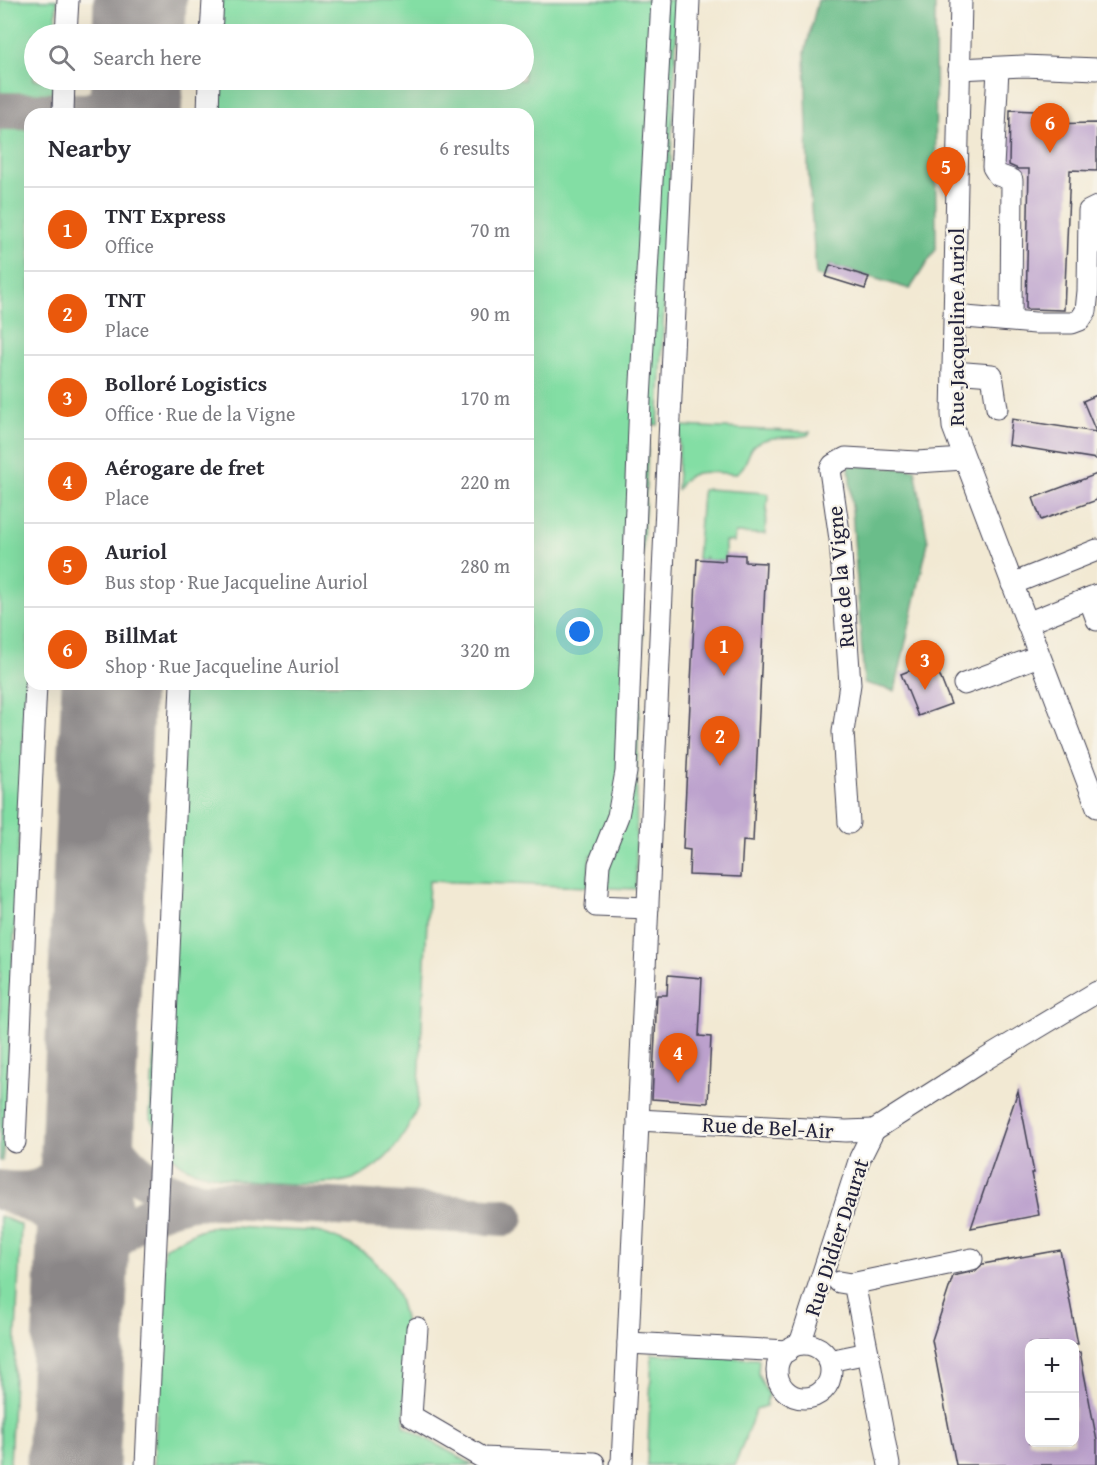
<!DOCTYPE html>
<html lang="en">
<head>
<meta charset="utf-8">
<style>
  body { margin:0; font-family:"Gentium Book Plus",serif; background:#f2f2f3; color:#2b2b33 }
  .controls { position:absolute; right:18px; bottom:18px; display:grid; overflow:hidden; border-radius:12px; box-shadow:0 6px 24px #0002 }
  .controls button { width:54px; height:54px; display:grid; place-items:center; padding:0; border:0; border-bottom:2px solid #e1e1e2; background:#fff; color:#2b2b33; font:30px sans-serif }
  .you { position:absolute; left:580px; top:632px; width:21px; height:21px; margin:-15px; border:4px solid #fff; border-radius:50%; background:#1a73e8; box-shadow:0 0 0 9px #1a73e833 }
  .badge { display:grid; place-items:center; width:39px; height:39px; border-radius:50%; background:#ea580c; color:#fff; font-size:20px; font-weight:700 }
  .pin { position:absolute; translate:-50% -50px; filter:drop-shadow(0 2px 3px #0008) }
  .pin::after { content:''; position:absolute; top:32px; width:21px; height:18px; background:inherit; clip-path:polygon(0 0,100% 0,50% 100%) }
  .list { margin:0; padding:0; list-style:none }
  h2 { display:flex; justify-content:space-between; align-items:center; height:78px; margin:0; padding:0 24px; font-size:26px }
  h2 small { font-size:20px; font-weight:400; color:#7c7c81 }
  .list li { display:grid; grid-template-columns:39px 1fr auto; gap:18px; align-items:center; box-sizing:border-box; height:84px; padding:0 24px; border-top:2px solid #e1e1e2 }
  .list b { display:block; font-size:22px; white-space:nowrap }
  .list p { margin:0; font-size:20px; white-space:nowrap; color:#7c7c81 }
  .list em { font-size:20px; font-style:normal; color:#7c7c81 }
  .icon { flex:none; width:33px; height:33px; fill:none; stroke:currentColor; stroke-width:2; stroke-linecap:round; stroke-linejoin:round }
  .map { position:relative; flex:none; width:1097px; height:1465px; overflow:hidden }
  .search { position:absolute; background:#fff; box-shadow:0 6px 24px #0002; left:24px; top:24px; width:510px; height:66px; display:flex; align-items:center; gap:15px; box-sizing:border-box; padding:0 21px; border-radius:33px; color:#7c7c81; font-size:22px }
  .panel { position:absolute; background:#fff; box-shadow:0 6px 24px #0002; left:24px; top:108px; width:510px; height:582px; border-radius:18px }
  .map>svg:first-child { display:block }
  .green { fill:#83dea4; stroke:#528070; stroke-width:1.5 }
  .forest { fill:#6abd8a; stroke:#467062; stroke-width:1.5 }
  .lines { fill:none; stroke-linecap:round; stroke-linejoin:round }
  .taxiway { stroke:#8a8687; stroke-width:38 }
  .runway { stroke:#8a8687; stroke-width:93 }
  .building { fill:#bca1cd }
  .minor-casing { stroke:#414052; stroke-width:23 }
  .minor { stroke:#fff; stroke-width:21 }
  .labels { text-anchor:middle; stroke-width:4.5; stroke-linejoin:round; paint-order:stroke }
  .street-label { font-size:22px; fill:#22223b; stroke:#f7f3e8 }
</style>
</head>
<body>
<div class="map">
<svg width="1097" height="1465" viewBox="0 0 1097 1465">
  <rect width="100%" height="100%" fill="#f7f3e8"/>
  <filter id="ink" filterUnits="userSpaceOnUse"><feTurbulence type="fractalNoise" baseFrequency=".0167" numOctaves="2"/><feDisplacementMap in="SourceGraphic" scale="12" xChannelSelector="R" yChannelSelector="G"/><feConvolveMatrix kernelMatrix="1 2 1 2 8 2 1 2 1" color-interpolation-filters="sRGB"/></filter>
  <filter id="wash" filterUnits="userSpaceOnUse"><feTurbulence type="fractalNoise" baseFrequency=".008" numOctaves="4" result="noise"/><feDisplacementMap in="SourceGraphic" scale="24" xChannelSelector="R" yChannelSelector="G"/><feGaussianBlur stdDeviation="1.35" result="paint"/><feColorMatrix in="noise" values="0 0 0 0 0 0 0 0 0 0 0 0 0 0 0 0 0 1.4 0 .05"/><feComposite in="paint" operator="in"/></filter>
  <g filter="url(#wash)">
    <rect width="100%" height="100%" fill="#f2e9d3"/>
    <g class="green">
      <polygon points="0,0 57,0 55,34 34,34 34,80 53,80 52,103 0,102"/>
      <path d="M219,0H678L660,394L658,425L649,424L639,629L643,630L637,767L636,889L608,888L609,855H590L588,887L429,881L418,1106C406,1136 388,1163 358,1177C328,1191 210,1183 183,1165C166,1154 158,1133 150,1116L177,684H528V114H212L214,80H524V34H216Z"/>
      <polygon points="0,118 30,119 30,598 5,1137 2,1161 0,1161"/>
      <path d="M680,426L810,432L808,435C793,440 765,433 753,447C746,456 747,468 735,474C712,473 688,465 677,491Z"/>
      <polygon points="707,489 765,493 768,495 765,534 735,533 734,542 725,541 725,561 707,560 705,557 704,560 697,559 702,494 703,490"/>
      <polygon points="0,1216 21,1225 10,1465 0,1465"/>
      <path d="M215,1226C238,1227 261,1229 284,1230C294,1231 306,1230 316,1232C325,1233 334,1238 342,1241C422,1274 407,1355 404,1426L473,1465H154L164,1248L199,1230Z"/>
      <polygon points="652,1354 759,1359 758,1374 768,1395 766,1406 756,1409 735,1465 647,1465"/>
    </g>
    <g class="forest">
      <polygon points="818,0 935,0 936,249 910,289 830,265 826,277 816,276 808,167 805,52"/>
      <polygon points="849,465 915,469 928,542 895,691 864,683"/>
    </g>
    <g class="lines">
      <g class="taxiway">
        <polyline points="0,111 87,112 93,114"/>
        <path d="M87,112C109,106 122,100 131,80"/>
        <path d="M94,994C94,1025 90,1064 94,1095C102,1148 144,1190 196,1199"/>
        <path d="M0,1189C30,1193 47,1190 68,1167C74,1161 79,1155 81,1148C87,1130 87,1110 88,1091"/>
        <path d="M3,1191C36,1206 73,1219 78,1260C80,1274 79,1288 78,1302"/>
        <path d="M78,1321C88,1288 98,1254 126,1230C142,1216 166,1206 187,1202C219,1197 268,1203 301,1205C369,1209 437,1213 505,1217"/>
      </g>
      <g class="runway">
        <polyline points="139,34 140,0"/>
        <polyline points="135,114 137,80"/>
        <polyline points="73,1465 108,684"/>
      </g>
    </g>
    <g id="blocks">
      <g class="building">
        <polygon points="1010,110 1035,111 1034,124 1097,123 1097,171 1070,170 1064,310 1026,309 1029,169 1018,169 1009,165"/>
        <polygon points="830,265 869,277 865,289 826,277"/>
        <polygon points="1097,395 1097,459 1009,445 1012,419 1096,432 1083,401"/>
        <polygon points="1097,474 1097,500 1041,520 1033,498"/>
        <polygon points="725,554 745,555 745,562 766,563 753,842 743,841 741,877 689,875 690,850 683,849 697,559 725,561"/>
        <polygon points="934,661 951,704 918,716 901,674"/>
        <polygon points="668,975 702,978 699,1036 711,1037 708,1103 652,1099 657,995 667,995"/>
        <polygon points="1018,1091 1034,1173 1031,1173 1039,1215 971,1228"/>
        <polygon points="1060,1250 1078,1344 1029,1344 1029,1443 1074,1443 1074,1353 1080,1352 1097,1441 1097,1465 956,1465 932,1340 953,1276 975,1271 983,1264"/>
      </g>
    </g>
  </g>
  <g filter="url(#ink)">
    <use href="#blocks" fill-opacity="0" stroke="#414052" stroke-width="1.5"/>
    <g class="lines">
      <defs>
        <g id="minor">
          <polyline points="961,0 952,414 953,427 1097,807"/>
          <polyline points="66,34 68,0"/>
          <polyline points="211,34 213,0"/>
          <polyline points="959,69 1023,66 1097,69"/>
          <polyline points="998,69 993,167 998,175 1012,180 1011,320"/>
          <polyline points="63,114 64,80"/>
          <polyline points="208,114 209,80"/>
          <polyline points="954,316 1035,323 1072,323 1080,320 1086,311 1088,291 1089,211 1097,207"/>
          <polyline points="953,372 992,375 997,408"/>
          <polyline points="1012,584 1097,550"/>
          <polyline points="1089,598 1097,620"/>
          <polyline points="1027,623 1097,595"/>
          <polyline points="964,684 1039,656"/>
          <polyline points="849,823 843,732 850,684 840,539 830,470 833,465 846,458 917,462 964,459"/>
          <polyline points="648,908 596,906 599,864 618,816 626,772 640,400 662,0"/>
          <polyline points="638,1120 846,1131 874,1130"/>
          <polyline points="874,1130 979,1063 1097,992"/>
          <polyline points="15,1142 36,684"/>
          <polyline points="839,1282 851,1284 855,1288 868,1353"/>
          <polyline points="851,1284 972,1259"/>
          <polyline points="417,1328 411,1416 483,1458 594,1463 594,1465"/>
          <polyline points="628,1343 788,1351"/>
          <polyline points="800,1344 860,1158 874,1130"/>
          <circle cx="804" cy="1371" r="27"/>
          <polyline points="829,1361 868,1353 889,1465"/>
          <polyline points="146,1465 181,684"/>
          <polyline points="620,1465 622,1462 628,1343 689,0"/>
        </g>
      </defs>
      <use href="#minor" class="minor-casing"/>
      <use href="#minor" class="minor"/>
    </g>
  </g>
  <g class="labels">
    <g class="street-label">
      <text transform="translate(956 327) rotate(-90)" y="8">Rue Jacqueline Auriol</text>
      <text transform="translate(840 577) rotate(-95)" y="8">Rue de la Vigne</text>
      <text transform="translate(768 1127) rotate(3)" y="8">Rue de Bel-Air</text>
      <text transform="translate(836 1237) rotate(-72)" y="8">Rue Didier Daurat</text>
    </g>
  </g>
</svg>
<div class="controls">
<button>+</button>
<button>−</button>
</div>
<div class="you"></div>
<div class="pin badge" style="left:724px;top:676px">1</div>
<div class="pin badge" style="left:720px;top:766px">2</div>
<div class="pin badge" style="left:925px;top:690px">3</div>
<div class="pin badge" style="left:678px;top:1083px">4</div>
<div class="pin badge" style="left:946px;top:197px">5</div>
<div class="pin badge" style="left:1050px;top:153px">6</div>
<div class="search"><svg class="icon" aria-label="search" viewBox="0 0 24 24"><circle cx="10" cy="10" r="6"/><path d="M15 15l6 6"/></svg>Search here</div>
<section class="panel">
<h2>Nearby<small>6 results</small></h2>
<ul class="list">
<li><span class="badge">1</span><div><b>TNT Express</b><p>Office</p></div><em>70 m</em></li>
<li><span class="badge">2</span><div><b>TNT</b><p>Place</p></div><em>90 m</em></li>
<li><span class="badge">3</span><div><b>Bolloré Logistics</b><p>Office · Rue de la Vigne</p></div><em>170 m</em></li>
<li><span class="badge">4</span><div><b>Aérogare de fret</b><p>Place</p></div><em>220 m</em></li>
<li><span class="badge">5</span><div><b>Auriol</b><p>Bus stop · Rue Jacqueline Auriol</p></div><em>280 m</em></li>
<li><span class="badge">6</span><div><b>BillMat</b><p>Shop · Rue Jacqueline Auriol</p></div><em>320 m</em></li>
</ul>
</section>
</div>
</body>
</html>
